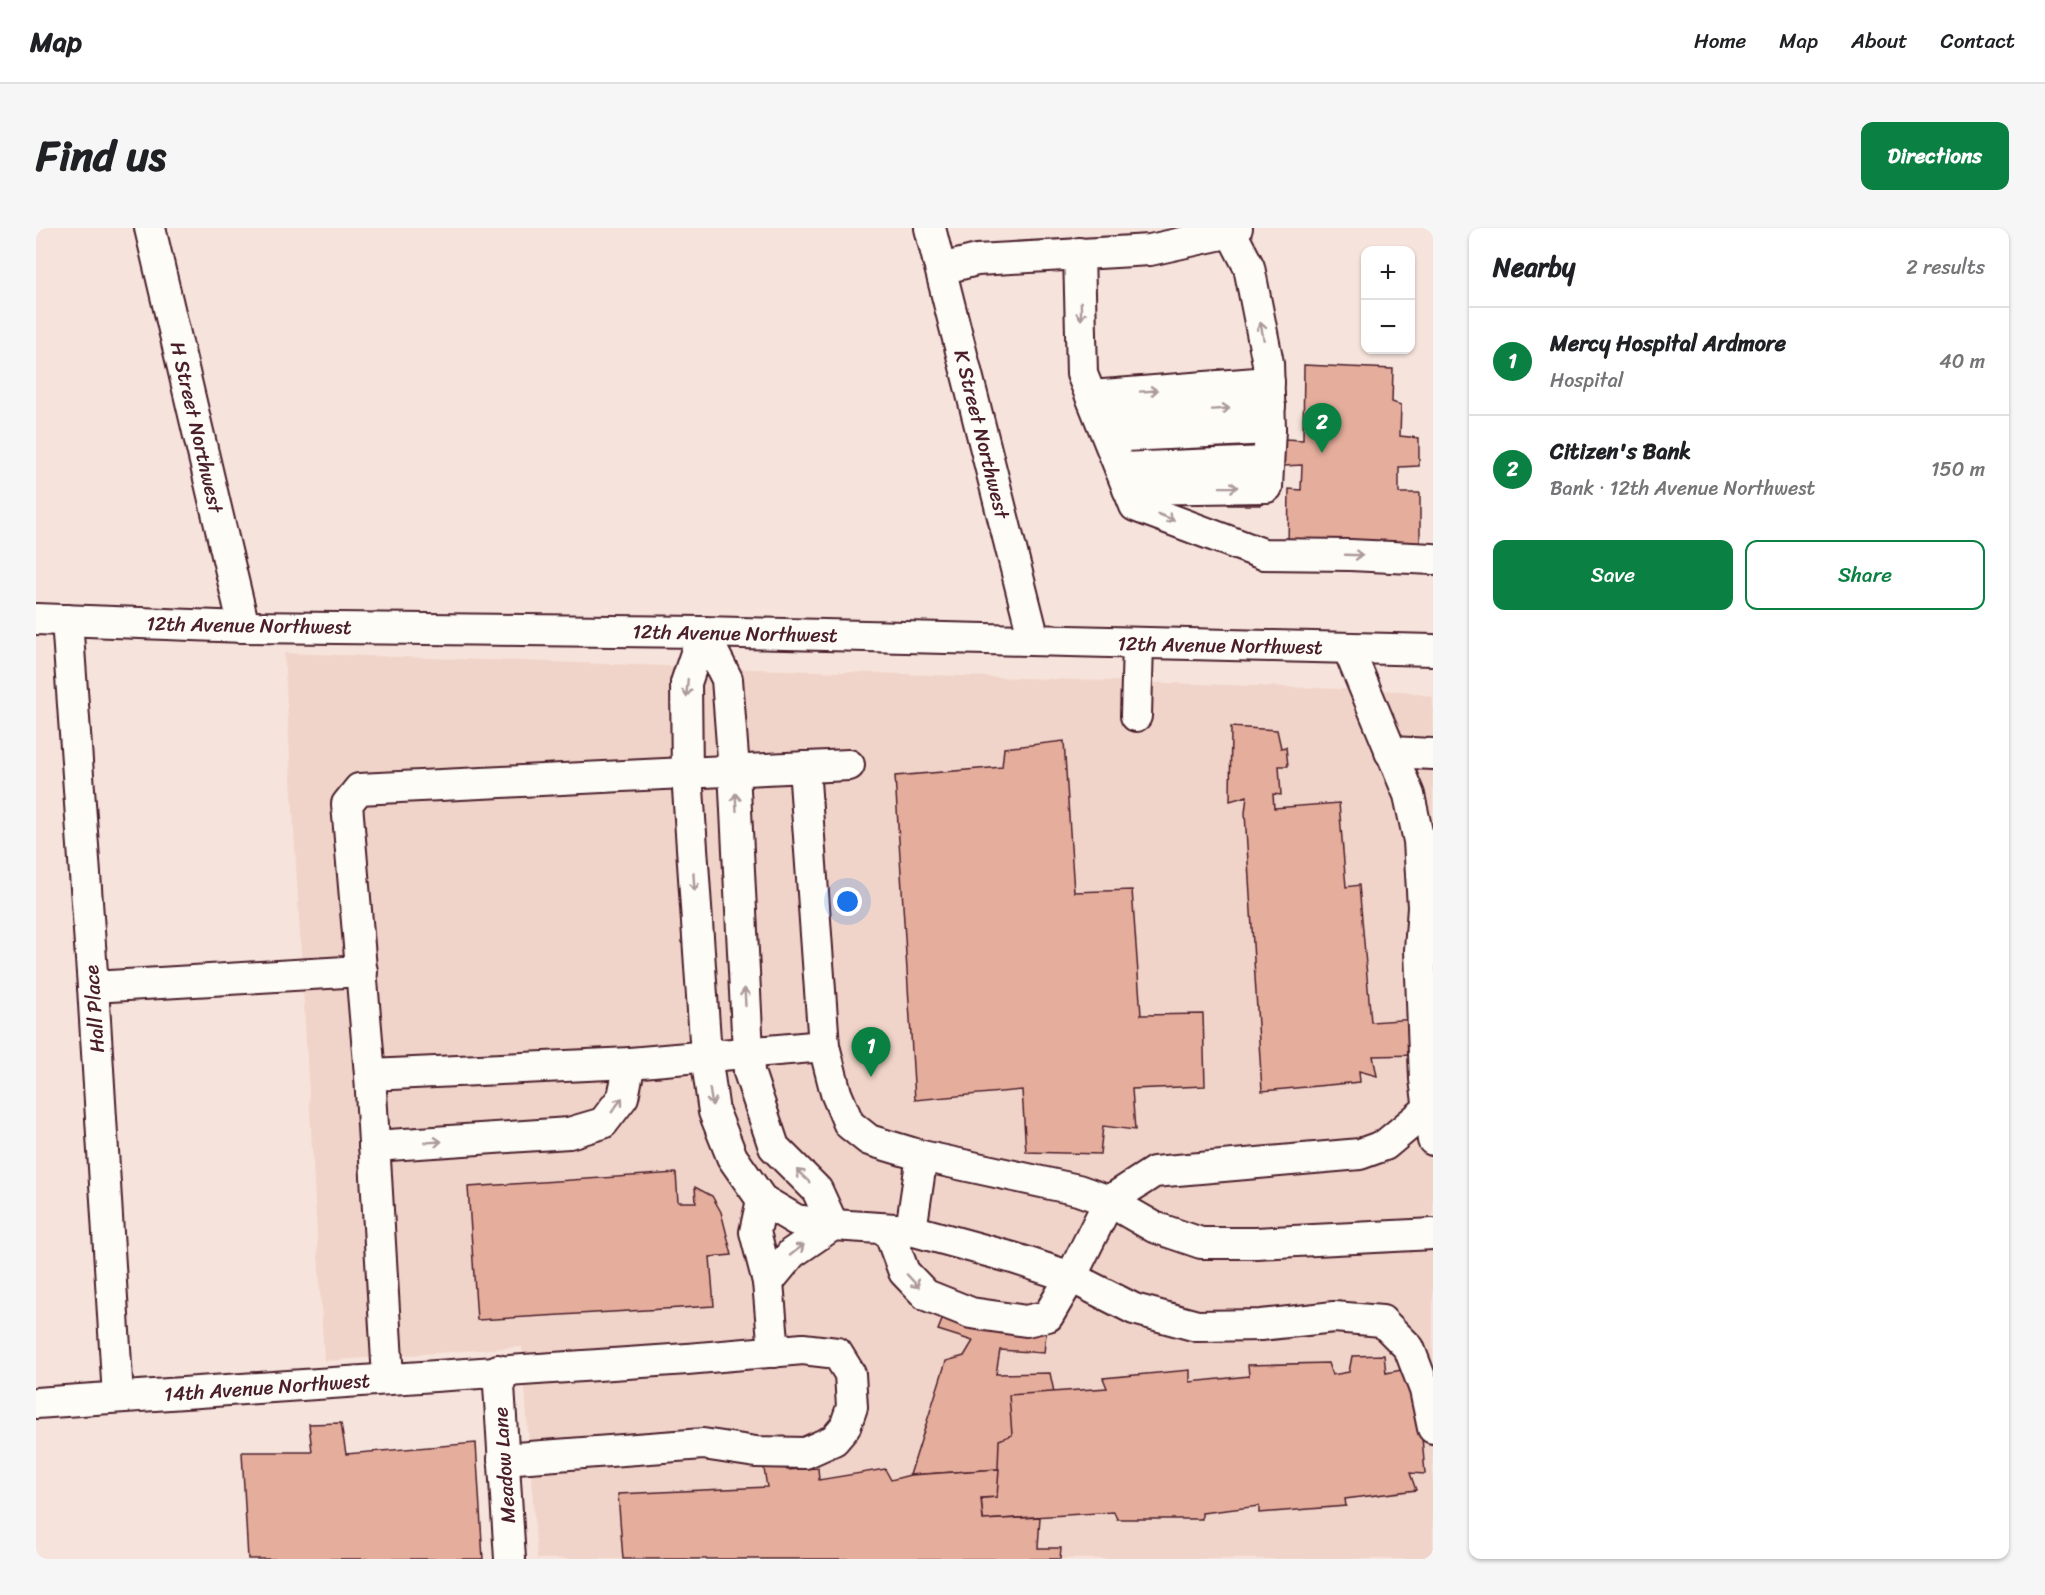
<!DOCTYPE html>
<html lang="en">
<head>
<meta charset="utf-8">
<style>
  body { margin:0; font-family:Sriracha,sans-serif; background:#f6f6f6; color:#202124 }
  .controls { position:absolute; right:18px; top:18px; display:grid; overflow:hidden; border-radius:12px; box-shadow:0 2px 4px #0004 }
  .controls button { width:54px; height:54px; display:grid; place-items:center; padding:0; border:0; border-bottom:2px solid #e0e0e0; background:#fff; color:#202124; font:30px sans-serif }
  .you { position:absolute; left:812px; top:674px; width:21px; height:21px; margin:-15px; border:4px solid #fff; border-radius:50%; background:#1a73e8; box-shadow:0 0 0 9px #1a73e833 }
  .badge { display:grid; place-items:center; width:39px; height:39px; border-radius:50%; background:#0b8043; color:#fff; font-size:20px; font-weight:700 }
  .pin { position:absolute; translate:-50% -50px; filter:drop-shadow(0 2px 3px #0008) }
  .pin::after { content:''; position:absolute; top:32px; width:21px; height:18px; background:inherit; clip-path:polygon(0 0,100% 0,50% 100%) }
  .list { margin:0; padding:0; list-style:none }
  h2 { display:flex; justify-content:space-between; align-items:center; height:78px; margin:0; padding:0 24px; font-size:26px }
  h2 small { font-size:20px; font-weight:400; color:#757577 }
  .list li { display:grid; grid-template-columns:39px 1fr auto; gap:18px; align-items:center; box-sizing:border-box; height:108px; padding:0 24px; border-top:2px solid #e0e0e0 }
  .list b { display:block; font-size:22px; white-space:nowrap }
  .list p { margin:0; font-size:20px; white-space:nowrap; color:#757577 }
  .list em { font-size:20px; font-style:normal; color:#757577 }
  .actions { display:flex; gap:12px; padding:18px 24px }
  .actions a { flex:1; padding:14px 0; border:2px solid #0b8043; border-radius:12px; text-align:center; font-size:21px; color:#0b8043 }
  .actions .main { background:#0b8043; color:#fff }
  .map { position:relative; flex:none; width:1397px; height:1331px; overflow:hidden; border-radius:12px }
  header { display:flex; align-items:center; gap:36px; box-sizing:border-box; height:84px; padding:0 30px; background:#fff; border-bottom:2px solid #e0e0e0 }
  header strong { font-size:28px }
  nav { display:flex; gap:33px; margin-inline-start:auto; font-size:21px }
  .intro { display:flex; align-items:center; justify-content:space-between; box-sizing:border-box; height:144px; padding:0 36px }
  h1 { margin:0; font-size:42px }
  .button { padding:15px 27px; border-radius:12px; background:#0b8043; color:#fff; font-size:21px; font-weight:700 }
  main { display:flex; gap:36px; padding:0 36px }
  aside { flex:1; background:#fff; border-radius:12px; box-shadow:0 2px 4px #0004 }
  .map>svg:first-child { display:block }
  .built { fill:#f1d4c9 }
  .building { fill:#e5ad9c; stroke:#4a1f2b; stroke-width:1.5 }
  .lines { fill:none; stroke-linecap:round; stroke-linejoin:round }
  .minor-casing { stroke:#4a1f2b; stroke-width:34 }
  .minor { stroke:#fdfcf7; stroke-width:30 }
  .oneway { stroke:#ac999b }
  .labels { text-anchor:middle; stroke-width:6; stroke-linejoin:round; paint-order:stroke }
  .street-label { font-size:20px; fill:#4a1f2b; stroke:#fdfcf7 }
</style>
</head>
<body>
<header>
<strong>Map</strong>
<nav><a>Home</a><a>Map</a><a>About</a><a>Contact</a></nav>
</header>
<div class="intro"><h1>Find us</h1><a class="button">Directions</a></div>
<main>
<div class="map">
<svg width="1397" height="1331" viewBox="0 0 1397 1331">
  <rect width="100%" height="100%" fill="#f6e4dc"/>
  <filter id="ink" filterUnits="userSpaceOnUse"><feTurbulence type="fractalNoise" baseFrequency=".0167" numOctaves="2"/><feDisplacementMap in="SourceGraphic" scale="12" xChannelSelector="R" yChannelSelector="G"/><feConvolveMatrix kernelMatrix="1 2 1 2 8 2 1 2 1" color-interpolation-filters="sRGB"/></filter>
  <g filter="url(#ink)">
    <polygon class="built" points="248,425 1369,463 1397,469 1397,1331 501,1331 486,1119 288,1133"/>
    <g class="building">
      <polygon points="1268,137 1357,141 1356,174 1365,177 1364,208 1383,210 1383,238 1363,239 1363,265 1384,265 1384,318 1252,318 1253,261 1265,262 1266,237 1228,239 1224,277 1192,277 1183,141 1237,145 1228,210 1267,212"/>
      <polygon points="1195,499 1241,502 1245,520 1250,519 1252,538 1243,538 1245,567 1237,566 1238,580 1303,575 1310,659 1323,657 1335,794 1380,791 1383,827 1337,828 1341,848 1323,843 1324,854 1226,863 1209,585 1211,568 1194,573"/>
      <polygon points="1028,513 1038,664 1096,662 1105,787 1167,786 1169,858 1096,861 1099,902 1067,898 1064,926 990,924 986,862 879,872 859,548 966,539 968,520"/>
      <polygon points="640,945 642,974 660,974 659,959 676,968 685,984 696,1027 674,1029 678,1078 441,1092 432,959"/>
      <polygon points="917,1065 1011,1096 1008,1125 964,1122 960,1146 1014,1145 1018,1164 963,1241 874,1247 910,1133 928,1128 937,1113 902,1102"/>
      <polygon points="1348,1127 1350,1145 1370,1141 1382,1160 1389,1246 1374,1245 1380,1262 1309,1271 1310,1278 1223,1285 1223,1278 1166,1285 1166,1291 1081,1291 1078,1284 947,1292 945,1270 961,1269 963,1212 976,1207 973,1167 1071,1160 1067,1150 1154,1142 1154,1154 1213,1148 1212,1137 1292,1135 1296,1147 1313,1144 1316,1128"/>
      <polygon points="305,1195 310,1226 440,1215 447,1331 212,1331 206,1224 276,1224 273,1196"/>
      <polygon points="750,1232 751,1242 782,1240 783,1252 849,1241 855,1252 874,1247 963,1241 961,1269 945,1270 947,1292 1004,1289 1002,1320 1025,1320 1024,1331 587,1331 582,1266 731,1259 727,1235"/>
    </g>
    <g class="lines">
      <defs>
        <g id="minor">
          <polyline points="114,0 208,399"/>
          <polyline points="894,0 998,412"/>
          <polyline points="1043,25 1046,146 1099,278 1227,326 1314,327 1397,331"/>
          <polyline points="905,41 941,32 1114,22 1195,4 1201,0"/>
          <polyline points="1055,168 1233,154"/>
          <polyline points="1064,189 1234,178"/>
          <polyline points="1090,208 1234,201"/>
          <polyline points="1084,240 1231,234"/>
          <polyline points="1092,261 1231,259 1234,201 1232,135 1213,39 1195,4"/>
          <polyline points="0,391 208,399 667,404 1397,422"/>
          <polyline points="31,392 57,759 82,1169"/>
          <polyline points="667,404 650,455 651,546 670,827 678,884 696,929 726,972 760,992 797,997 875,1002 977,1030 1035,1049 1098,1081 1161,1098 1225,1097 1298,1089 1346,1093 1373,1120 1389,1162 1397,1200"/>
          <polyline points="667,404 691,451 698,542 713,844 738,919 781,962 797,997"/>
          <polyline points="1312,420 1373,567 1383,613 1387,679 1384,722 1389,851 1397,912"/>
          <polyline points="1100,488 1102,415"/>
          <polyline points="1354,524 1397,526"/>
          <polyline points="768,539 788,818 800,865 813,896 833,912 886,928 1042,962 1073,973 1118,999 1165,1015 1220,1015 1397,1006"/>
          <polyline points="57,759 326,743"/>
          <polyline points="334,847 594,835 788,818"/>
          <polyline points="338,918 533,905 567,895 587,869 594,835"/>
          <polyline points="726,972 719,1004 732,1054 738,1124"/>
          <polyline points="852,1001 868,1044 890,1067 935,1085 990,1093 1012,1088 1035,1049 1073,973 1118,944 1324,926 1349,917 1392,881"/>
          <polyline points="875,1002 886,928"/>
          <polyline points="732,1054 756,1025 797,997"/>
          <polyline points="462,1142 474,1331"/>
          <polyline points="352,1150 334,847 311,576 323,561 813,537"/>
          <polyline points="0,1175 651,1131 767,1121 801,1125 814,1146 816,1179 809,1199 798,1212 769,1225 720,1224 667,1216 467,1231"/>
        </g>
      </defs>
      <use href="#minor" class="minor-casing"/>
      <use href="#minor" class="minor"/>
    </g>
    <defs><path id="oneway-shaft" d="M-6 0H5M1.5-3L5.5 0L1.5 3" fill="none" stroke-width="1.6" stroke-linecap="round" stroke-linejoin="round" transform="scale(1.5)"/></defs>
    <g class="oneway">
      <use href="#oneway-shaft" transform="translate(1045 83) rotate(89)"/>
      <use href="#oneway-shaft" transform="translate(1226 103) rotate(-101)"/>
      <use href="#oneway-shaft" transform="translate(1113 163) rotate(-4)"/>
      <use href="#oneway-shaft" transform="translate(1185 181) rotate(-4)"/>
      <use href="#oneway-shaft" transform="translate(1193 259) rotate(-1)"/>
      <use href="#oneway-shaft" transform="translate(1130 289) rotate(21)"/>
      <use href="#oneway-shaft" transform="translate(1318 327) rotate(2)"/>
      <use href="#oneway-shaft" transform="translate(651 460) rotate(95)"/>
      <use href="#oneway-shaft" transform="translate(700 574) rotate(-93)"/>
      <use href="#oneway-shaft" transform="translate(658 654) rotate(86)"/>
      <use href="#oneway-shaft" transform="translate(709 769) rotate(-93)"/>
      <use href="#oneway-shaft" transform="translate(675 869) rotate(81)"/>
      <use href="#oneway-shaft" transform="translate(581 877) rotate(-54)"/>
      <use href="#oneway-shaft" transform="translate(397 914) rotate(-4)"/>
      <use href="#oneway-shaft" transform="translate(767 948) rotate(-136)"/>
      <use href="#oneway-shaft" transform="translate(761 1022) rotate(-38)"/>
      <use href="#oneway-shaft" transform="translate(877 1053) rotate(47)"/>
    </g>
  </g>
  <g class="labels">
    <g class="street-label">
      <text transform="translate(161 199) rotate(77)" y="7">H Street Northwest</text>
      <text transform="translate(946 206) rotate(76)" y="7">K Street Northwest</text>
      <text transform="translate(213 397) rotate(1)" y="7">12th Avenue Northwest</text>
      <text transform="translate(699 405) rotate(1)" y="7">12th Avenue Northwest</text>
      <text transform="translate(1184 417) rotate(1)" y="7">12th Avenue Northwest</text>
      <text transform="translate(58 781) rotate(-94)" y="7">Hall Place</text>
      <text transform="translate(231 1159) rotate(-4)" y="7">14th Avenue Northwest</text>
      <text transform="translate(468 1237) rotate(-94)" y="7">Meadow Lane</text>
    </g>
  </g>
</svg>
<div class="controls">
<button>+</button>
<button>−</button>
</div>
<div class="you"></div>
<div class="pin badge" style="left:835px;top:849px">1</div>
<div class="pin badge" style="left:1286px;top:225px">2</div>
</div>
<aside>
<h2>Nearby<small>2 results</small></h2>
<ul class="list">
<li><span class="badge">1</span><div><b>Mercy Hospital Ardmore</b><p>Hospital</p></div><em>40 m</em></li>
<li><span class="badge">2</span><div><b>Citizen's Bank</b><p>Bank · 12th Avenue Northwest</p></div><em>150 m</em></li>
</ul>
<div class="actions"><a class="main">Save</a><a>Share</a></div>
</aside>
</main>
</body>
</html>
